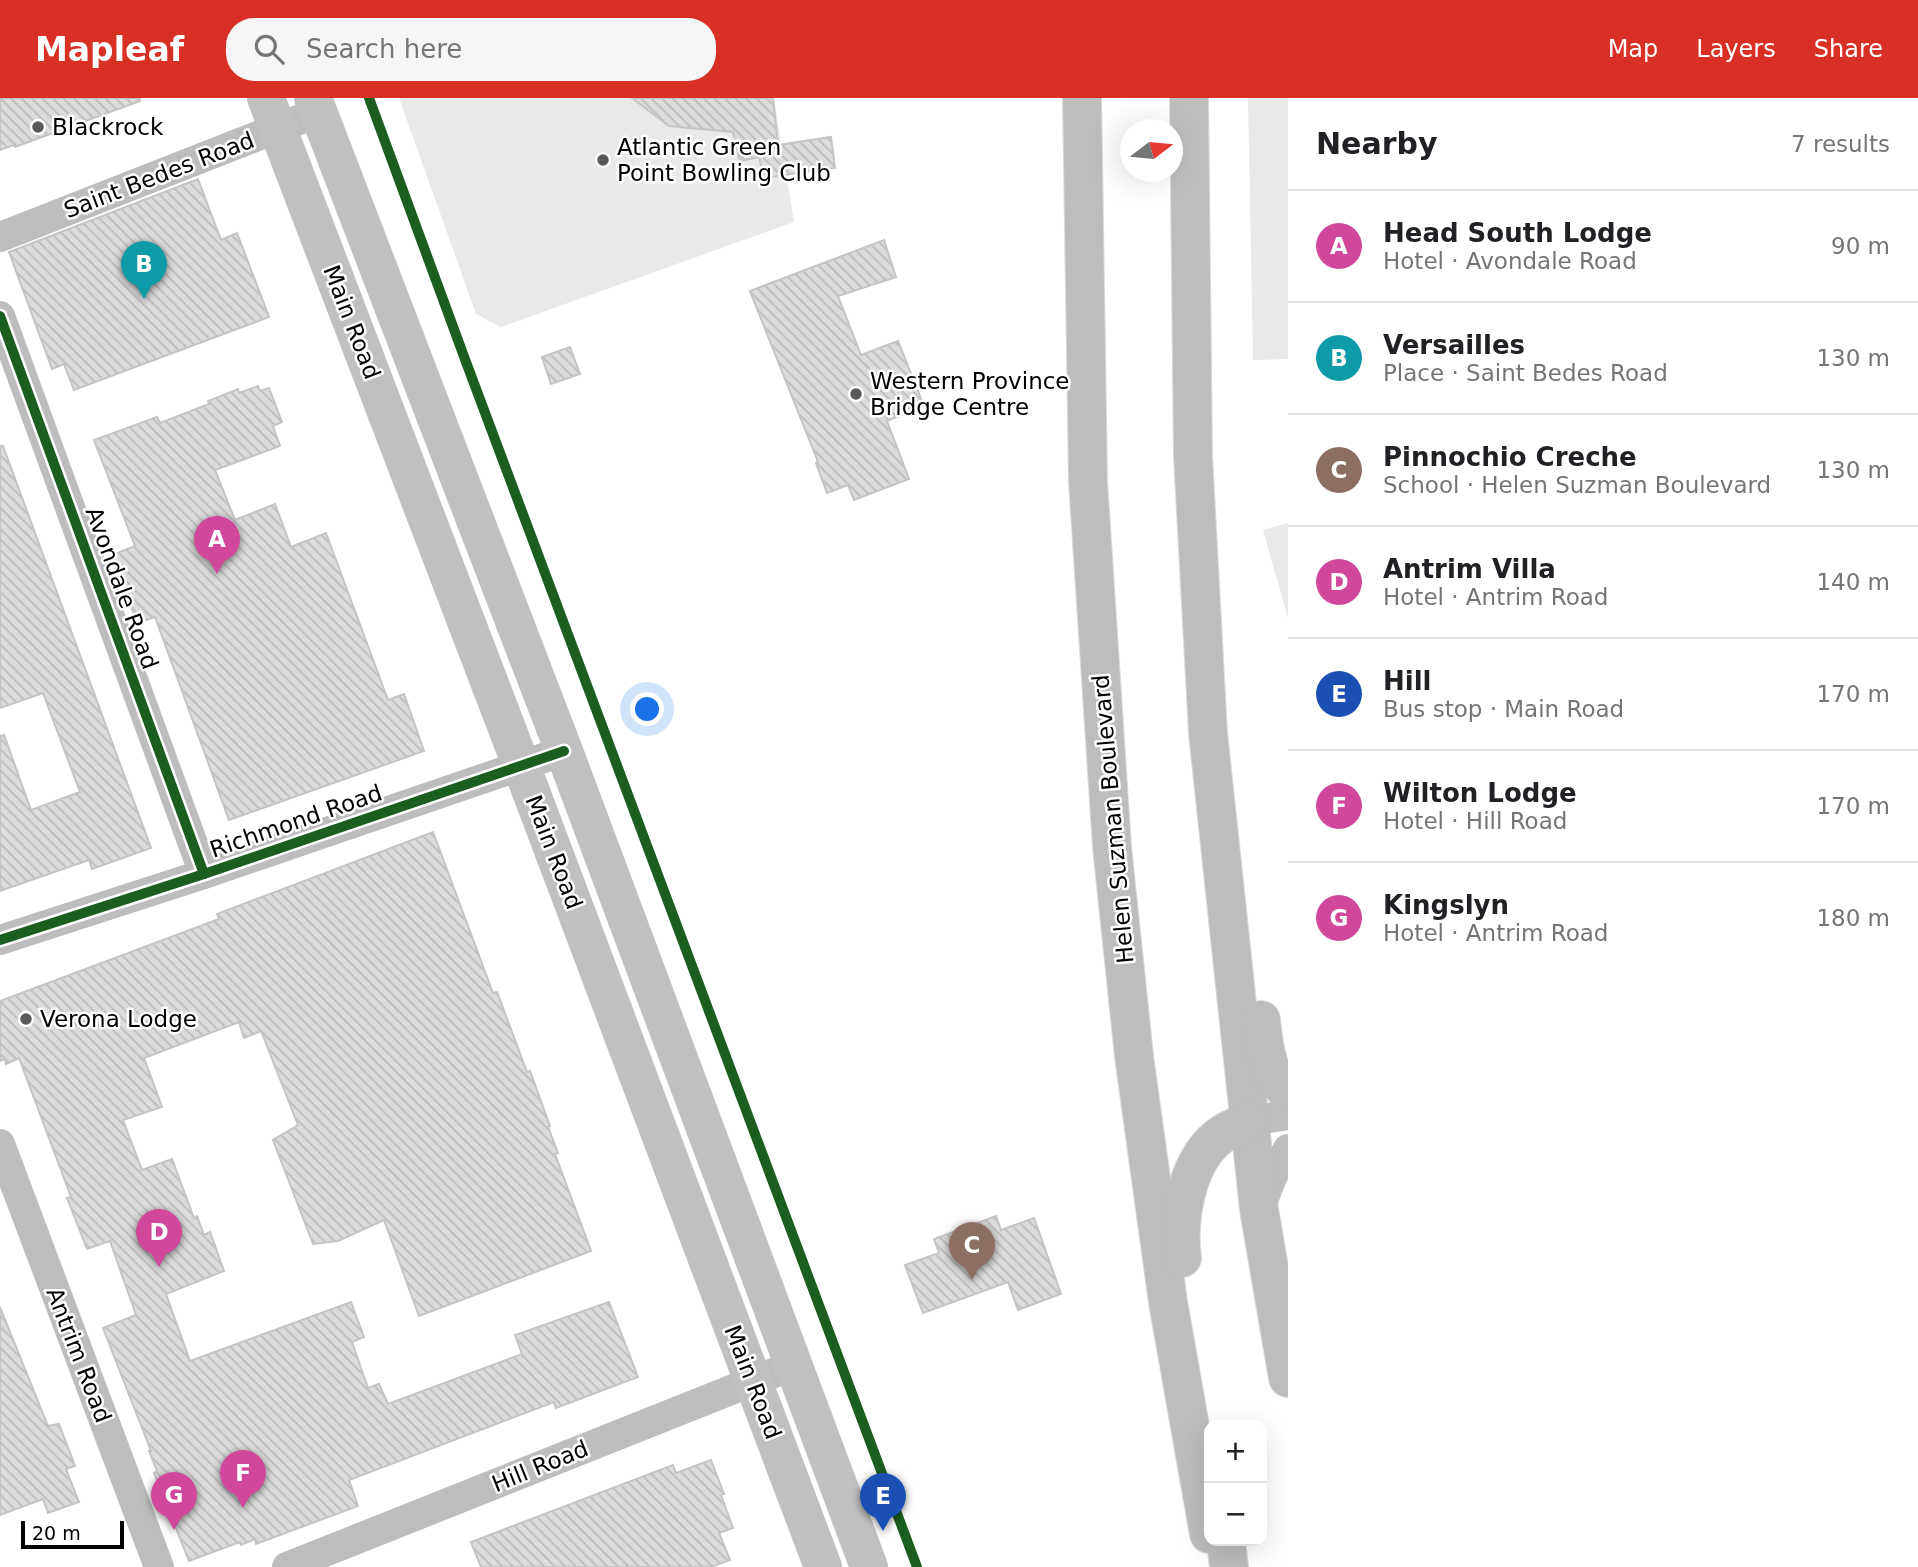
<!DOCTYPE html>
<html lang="en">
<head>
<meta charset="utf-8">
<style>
  body { margin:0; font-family:"DejaVu Sans",sans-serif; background:#f6f6f6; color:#202124 }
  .controls { position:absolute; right:21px; bottom:21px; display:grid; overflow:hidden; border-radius:14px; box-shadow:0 7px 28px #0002 }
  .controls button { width:63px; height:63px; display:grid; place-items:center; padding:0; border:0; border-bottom:2px solid #e0e0e0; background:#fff; color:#202124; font:35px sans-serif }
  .compass { position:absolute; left:1120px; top:21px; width:63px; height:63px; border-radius:50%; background:#fff; box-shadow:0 7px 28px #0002; rotate:74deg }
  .scale { position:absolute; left:21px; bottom:18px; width:103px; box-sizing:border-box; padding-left:7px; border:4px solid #000; border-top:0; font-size:19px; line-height:24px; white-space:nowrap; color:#000; -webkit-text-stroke:5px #fff; paint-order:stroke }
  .you { position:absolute; left:648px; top:612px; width:24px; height:24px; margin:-18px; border:5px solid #fff; border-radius:50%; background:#1a73e8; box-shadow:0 0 0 10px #1a73e833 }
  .badge { display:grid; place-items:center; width:46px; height:46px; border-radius:50%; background:#d93025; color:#fff; font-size:23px; font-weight:700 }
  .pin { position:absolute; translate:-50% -58px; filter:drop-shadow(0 2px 4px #0008) }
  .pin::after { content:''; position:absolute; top:37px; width:24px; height:21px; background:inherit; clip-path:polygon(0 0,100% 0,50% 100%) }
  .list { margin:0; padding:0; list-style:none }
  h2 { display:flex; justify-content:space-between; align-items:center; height:91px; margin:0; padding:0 28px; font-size:30px }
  h2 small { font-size:23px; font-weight:400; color:#757577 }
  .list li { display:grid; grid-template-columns:46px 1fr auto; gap:21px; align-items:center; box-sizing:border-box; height:112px; padding:0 28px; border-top:2px solid #e0e0e0 }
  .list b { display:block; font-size:26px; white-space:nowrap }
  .list p { margin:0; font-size:23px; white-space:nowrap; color:#757577 }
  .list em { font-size:23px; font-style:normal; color:#757577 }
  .icon { flex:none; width:38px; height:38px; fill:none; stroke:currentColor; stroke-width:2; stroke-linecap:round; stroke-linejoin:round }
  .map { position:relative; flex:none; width:1288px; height:1469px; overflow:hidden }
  header { display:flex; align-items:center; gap:42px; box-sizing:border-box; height:98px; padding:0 35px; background:#d93025; color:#fff }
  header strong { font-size:33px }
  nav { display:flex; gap:38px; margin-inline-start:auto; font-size:24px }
  .search { width:490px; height:63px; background:#f6f6f6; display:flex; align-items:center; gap:18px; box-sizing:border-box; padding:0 24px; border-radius:28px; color:#757577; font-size:26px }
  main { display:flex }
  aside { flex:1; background:#fff }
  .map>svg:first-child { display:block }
  .park { fill:#e9e9e9 }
  .building { fill:url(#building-back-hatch); stroke:#c4c4c4; stroke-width:2 }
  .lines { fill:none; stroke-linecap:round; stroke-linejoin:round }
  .primary-casing { stroke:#dbdbdb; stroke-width:40 }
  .minor { stroke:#bdbdbd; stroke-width:30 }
  .secondary { stroke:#c0c0c0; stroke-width:38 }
  .primary { stroke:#bdbdbd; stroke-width:38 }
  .cycleway-casing { stroke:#fff; stroke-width:15 }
  .cycleway { stroke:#1b5e20; stroke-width:10 }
  .poi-dot { fill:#595959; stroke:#fff; stroke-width:2.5 }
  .labels { text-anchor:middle; stroke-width:5; stroke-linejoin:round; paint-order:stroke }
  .poi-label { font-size:23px; fill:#000; stroke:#fff; text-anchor:start }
  .street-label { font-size:23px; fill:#000; stroke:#fff }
</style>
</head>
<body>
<header>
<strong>Mapleaf</strong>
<div class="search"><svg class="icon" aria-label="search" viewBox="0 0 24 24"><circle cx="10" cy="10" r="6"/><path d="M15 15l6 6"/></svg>Search here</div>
<nav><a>Map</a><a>Layers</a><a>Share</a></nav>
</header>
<main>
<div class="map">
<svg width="1288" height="1469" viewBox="0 0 1288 1469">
  <defs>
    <pattern id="building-back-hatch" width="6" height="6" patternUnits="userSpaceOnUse" patternTransform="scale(1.75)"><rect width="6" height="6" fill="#dcdcdc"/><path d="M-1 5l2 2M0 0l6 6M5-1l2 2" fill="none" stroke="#bbb"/></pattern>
  </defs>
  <rect width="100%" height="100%" fill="#fff"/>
  <g class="park">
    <polygon points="399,0 774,0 794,124 501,229 476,216"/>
    <polygon points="1248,0 1288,0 1288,261 1253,262"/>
    <polygon points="1288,425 1288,520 1263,432"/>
  </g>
  <g class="building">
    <polygon points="0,0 140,0 140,3 15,49 14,47 0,52"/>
    <polygon points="632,0 773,0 778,47 831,39 835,70 764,80 759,59 740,63 733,34 669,28"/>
    <polygon points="198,81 221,142 237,135 269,219 74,292 64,266 52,271 9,154"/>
    <polygon points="884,142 896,179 838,198 861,257 898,243 924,308 887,323 909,381 854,402 848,387 827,395 816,365 818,364 750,193"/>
    <polygon points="570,249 580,276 551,286 542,259"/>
    <polygon points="258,288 260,293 269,290 282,324 273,328 280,348 215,372 235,422 275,406 291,449 326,435 388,602 404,596 424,653 229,722 155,519 137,525 112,457 135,448 94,342 157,319 160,325 209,306 208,303 238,291 239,295"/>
    <polygon points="0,348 3,348 151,750 92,771 89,762 0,793 0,638 4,637 31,712 80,694 43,595 0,610"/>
    <polygon points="433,734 493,895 497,894 527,974 530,973 550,1028 548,1029 558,1055 555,1056 591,1153 419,1218 384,1122 338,1143 313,1146 273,1042 298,1027 261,933 244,940 239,924 144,960 162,1009 123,1022 142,1072 172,1061 194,1120 197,1118 204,1137 210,1134 224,1173 166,1196 190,1263 351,1204 364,1239 352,1244 368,1290 379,1286 388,1306 522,1256 515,1237 609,1204 638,1279 556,1310 554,1304 349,1382 358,1408 256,1446 255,1441 241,1447 240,1444 189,1463 154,1375 157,1373 149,1353 151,1353 103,1230 136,1217 110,1143 87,1151 67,1100 71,1099 19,960 6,966 5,961 0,963 0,903 219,821 217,816"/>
    <polygon points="996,1118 1001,1132 1034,1120 1061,1196 1018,1212 1008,1184 923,1215 905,1167 939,1155 934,1141"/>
    <polygon points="0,1209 48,1328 59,1326 75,1368 66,1371 79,1404 48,1415 43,1401 0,1417"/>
    <polygon points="711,1362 724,1396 721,1397 733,1430 719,1435 730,1462 711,1469 481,1469 471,1444 673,1367 676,1375"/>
  </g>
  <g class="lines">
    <defs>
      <g id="primary">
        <polyline points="1082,0 1088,383 1112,749 1134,958 1168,1204 1209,1436"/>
        <polyline points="1189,0 1193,358 1208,635 1259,1111 1288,1280"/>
        <path d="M1261,922C1264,948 1266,976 1288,994"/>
        <path d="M1182,1160C1177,1120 1187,1058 1224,1035C1232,1030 1241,1027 1250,1023"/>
        <polyline points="1226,1443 1229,1469"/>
      </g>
    </defs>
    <use href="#primary" class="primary-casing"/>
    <g class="minor">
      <polyline points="0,139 319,14"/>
      <polyline points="0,218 204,776"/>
      <polyline points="0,842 204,776 564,653"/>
      <polyline points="1250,1023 1288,1017"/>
      <polyline points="0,1046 159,1469"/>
      <polyline points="1260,1110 1273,1077 1288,1051"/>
      <polyline points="287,1469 794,1267"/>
    </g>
    <g class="secondary">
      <polyline points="266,0 521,667 823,1469"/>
      <polyline points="313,0 564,653 869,1469"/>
    </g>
    <use href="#primary" class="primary"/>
    <defs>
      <g id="cycleway">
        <polyline points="369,0 466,264 917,1469"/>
        <polyline points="0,218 204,776"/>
        <polyline points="0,842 204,776 564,653"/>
      </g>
    </defs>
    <use href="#cycleway" class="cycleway-casing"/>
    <use href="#cycleway" class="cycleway"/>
  </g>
  <g class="poi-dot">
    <circle cx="38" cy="29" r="7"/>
    <circle cx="603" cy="62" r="7"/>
    <circle cx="856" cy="296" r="7"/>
    <circle cx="26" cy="921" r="7"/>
  </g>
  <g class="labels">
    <g class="poi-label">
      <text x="52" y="37">Blackrock</text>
      <text x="617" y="57">Atlantic Green<tspan x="617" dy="26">Point Bowling Club</tspan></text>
      <text x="870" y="291">Western Province<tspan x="870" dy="26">Bridge Centre</tspan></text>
      <text x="40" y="929">Verona Lodge</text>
    </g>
    <g class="street-label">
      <text transform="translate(159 77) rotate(-21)" y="8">Saint Bedes Road</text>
      <text transform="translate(352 224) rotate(69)" y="8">Main Road</text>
      <text transform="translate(122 490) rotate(70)" y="8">Avondale Road</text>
      <text transform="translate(1113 721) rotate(-95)" y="8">Helen Suzman Boulevard</text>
      <text transform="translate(296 723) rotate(-19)" y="8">Richmond Road</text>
      <text transform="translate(554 754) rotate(69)" y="8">Main Road</text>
      <text transform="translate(79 1257) rotate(69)" y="8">Antrim Road</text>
      <text transform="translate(753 1284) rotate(69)" y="8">Main Road</text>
      <text transform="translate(540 1368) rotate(-22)" y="8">Hill Road</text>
    </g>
  </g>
</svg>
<div class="controls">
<button>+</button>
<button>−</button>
</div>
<svg class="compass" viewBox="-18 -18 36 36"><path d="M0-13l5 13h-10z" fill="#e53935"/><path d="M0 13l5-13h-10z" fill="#757577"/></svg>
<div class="scale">20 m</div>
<div class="you"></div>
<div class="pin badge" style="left:217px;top:476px;background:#d1479c">A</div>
<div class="pin badge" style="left:144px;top:201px;background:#0f9aa8">B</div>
<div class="pin badge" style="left:972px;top:1182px;background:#8d6e63">C</div>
<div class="pin badge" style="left:159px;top:1169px;background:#d1479c">D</div>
<div class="pin badge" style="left:883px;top:1433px;background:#1a4fb4">E</div>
<div class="pin badge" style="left:243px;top:1410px;background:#d1479c">F</div>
<div class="pin badge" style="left:174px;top:1432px;background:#d1479c">G</div>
</div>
<aside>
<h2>Nearby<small>7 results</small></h2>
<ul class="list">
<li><span class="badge" style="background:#d1479c">A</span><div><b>Head South Lodge</b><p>Hotel · Avondale Road</p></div><em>90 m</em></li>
<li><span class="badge" style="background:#0f9aa8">B</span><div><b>Versailles</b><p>Place · Saint Bedes Road</p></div><em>130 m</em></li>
<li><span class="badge" style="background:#8d6e63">C</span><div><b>Pinnochio Creche</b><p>School · Helen Suzman Boulevard</p></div><em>130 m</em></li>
<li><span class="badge" style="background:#d1479c">D</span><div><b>Antrim Villa</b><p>Hotel · Antrim Road</p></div><em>140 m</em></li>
<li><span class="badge" style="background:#1a4fb4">E</span><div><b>Hill</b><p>Bus stop · Main Road</p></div><em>170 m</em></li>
<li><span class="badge" style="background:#d1479c">F</span><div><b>Wilton Lodge</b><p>Hotel · Hill Road</p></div><em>170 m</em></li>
<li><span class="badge" style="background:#d1479c">G</span><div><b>Kingslyn</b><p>Hotel · Antrim Road</p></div><em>180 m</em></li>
</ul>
</aside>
</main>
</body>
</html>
